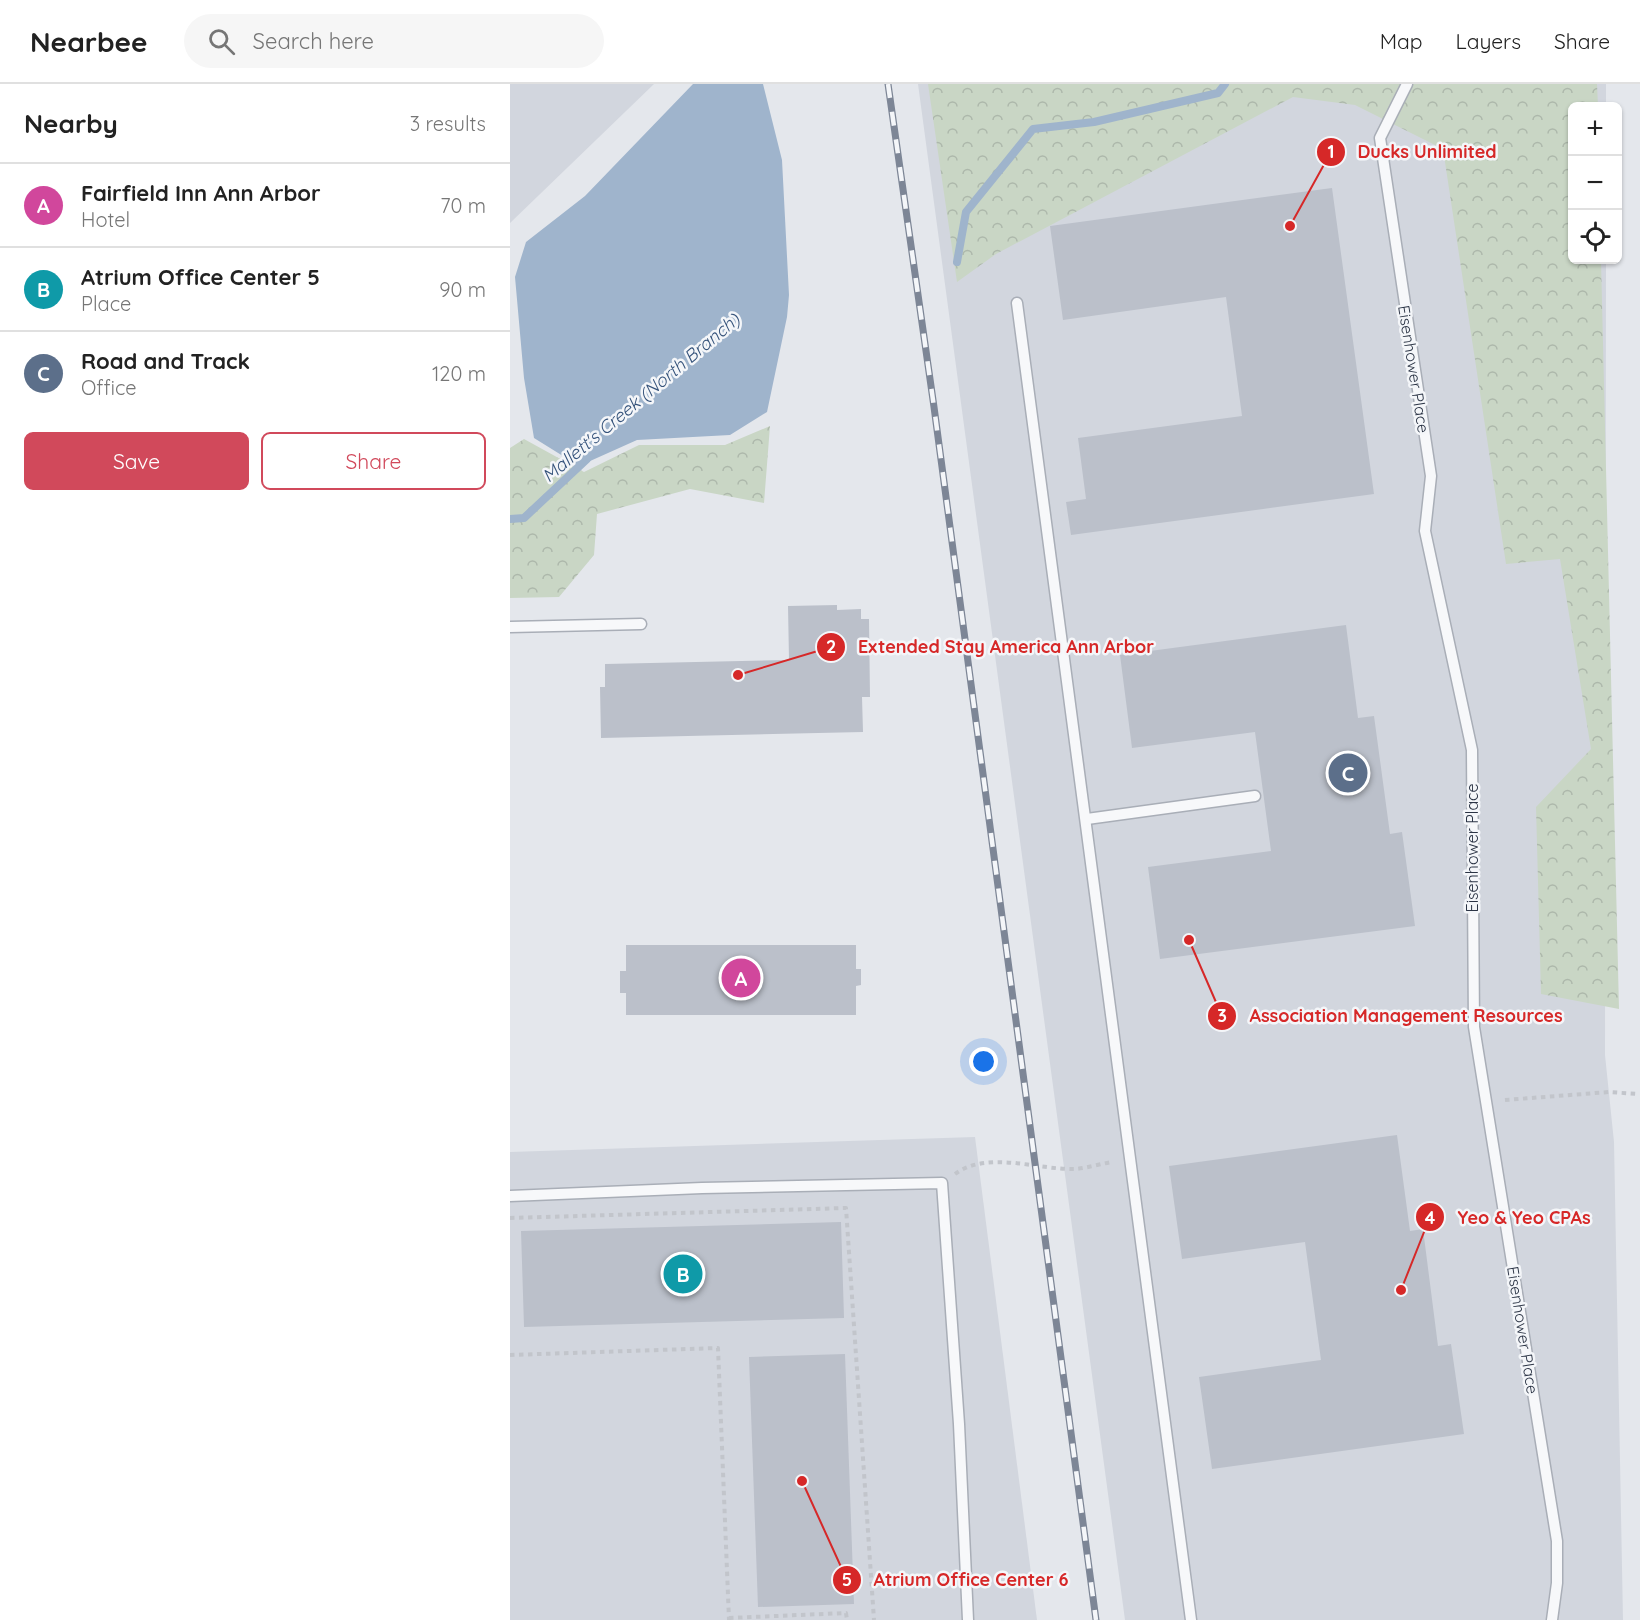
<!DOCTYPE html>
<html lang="en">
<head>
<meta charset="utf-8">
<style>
  body { margin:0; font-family:Quicksand,sans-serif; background:#f6f6f6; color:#222 }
  .controls { position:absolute; right:18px; top:18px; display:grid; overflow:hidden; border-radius:9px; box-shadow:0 2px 4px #0004 }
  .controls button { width:54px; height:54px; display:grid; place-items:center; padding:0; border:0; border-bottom:2px solid #e0e0e0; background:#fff; color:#222; font:30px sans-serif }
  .you { position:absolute; left:474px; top:978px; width:21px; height:21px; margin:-15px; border:4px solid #fff; border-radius:50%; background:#1a73e8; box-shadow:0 0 0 9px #1a73e833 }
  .badge { display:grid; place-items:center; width:39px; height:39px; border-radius:50%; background:#d1495b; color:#fff; font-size:20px; font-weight:700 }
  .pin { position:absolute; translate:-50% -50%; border:3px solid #fff; box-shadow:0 2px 6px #0006 }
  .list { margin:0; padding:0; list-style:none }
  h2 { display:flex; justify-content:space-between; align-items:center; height:78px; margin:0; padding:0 24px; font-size:26px }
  h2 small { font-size:20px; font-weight:400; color:#767676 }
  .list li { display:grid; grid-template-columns:39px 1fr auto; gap:18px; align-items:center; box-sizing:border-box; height:84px; padding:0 24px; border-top:2px solid #e0e0e0 }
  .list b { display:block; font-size:22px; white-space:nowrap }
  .list p { margin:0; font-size:20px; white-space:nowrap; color:#767676 }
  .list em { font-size:20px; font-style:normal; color:#767676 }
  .actions { display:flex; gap:12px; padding:18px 24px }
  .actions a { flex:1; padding:14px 0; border:2px solid #d1495b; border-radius:9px; text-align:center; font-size:21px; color:#d1495b }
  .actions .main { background:#d1495b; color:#fff }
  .icon { flex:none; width:33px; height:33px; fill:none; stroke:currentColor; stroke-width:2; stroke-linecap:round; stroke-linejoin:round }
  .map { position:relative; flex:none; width:1130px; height:1536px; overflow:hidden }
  header { display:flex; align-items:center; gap:36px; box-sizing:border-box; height:84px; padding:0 30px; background:#fff; border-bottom:2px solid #e0e0e0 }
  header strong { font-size:28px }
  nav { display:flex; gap:33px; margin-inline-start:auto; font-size:21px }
  .search { width:420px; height:54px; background:#f6f6f6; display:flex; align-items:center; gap:15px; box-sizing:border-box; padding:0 21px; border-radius:33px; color:#767676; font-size:22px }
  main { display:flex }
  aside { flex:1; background:#fff }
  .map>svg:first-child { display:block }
  .built { fill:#d2d6de }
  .forest { fill:url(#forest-crowns) }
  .water { fill:#9fb4cc }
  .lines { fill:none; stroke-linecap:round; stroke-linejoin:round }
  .stream { stroke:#9fb4cc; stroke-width:8 }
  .building { fill:#bbc0ca }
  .lane-casing { stroke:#a9aeb7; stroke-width:13 }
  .path { stroke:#c2c5cb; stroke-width:4; stroke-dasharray:4.5 4.5; stroke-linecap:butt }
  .lane { stroke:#f7f8fa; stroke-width:10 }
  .rail-casing { stroke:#7d8696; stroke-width:7 }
  .rail { stroke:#f4f6f9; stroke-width:4.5; stroke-dasharray:14; stroke-linecap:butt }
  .labels { text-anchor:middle; stroke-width:5; stroke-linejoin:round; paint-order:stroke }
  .street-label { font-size:16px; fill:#2b3445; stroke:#f4f6f9 }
  .water-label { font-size:18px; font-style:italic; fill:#34527a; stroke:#f4f6f9 }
  .leader { fill:none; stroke:#d62828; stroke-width:2 }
  .callout-dot { fill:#d62828; stroke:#f4f6f9; stroke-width:2 }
  .mark-label { font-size:18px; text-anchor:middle; font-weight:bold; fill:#fff }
  .callout-label { font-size:18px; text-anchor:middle; font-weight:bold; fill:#d62828; stroke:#f4f6f9; stroke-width:5; stroke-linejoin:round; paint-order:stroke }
</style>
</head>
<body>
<header>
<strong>Nearbee</strong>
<div class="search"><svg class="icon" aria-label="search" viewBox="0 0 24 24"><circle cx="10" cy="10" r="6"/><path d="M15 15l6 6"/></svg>Search here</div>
<nav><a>Map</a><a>Layers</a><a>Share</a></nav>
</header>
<main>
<aside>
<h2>Nearby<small>3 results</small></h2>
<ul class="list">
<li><span class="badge" style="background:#d1479c">A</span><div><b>Fairfield Inn Ann Arbor</b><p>Hotel</p></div><em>70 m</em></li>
<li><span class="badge" style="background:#0f9aa8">B</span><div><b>Atrium Office Center 5</b><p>Place</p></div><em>90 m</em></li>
<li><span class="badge" style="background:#5c6f8a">C</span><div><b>Road and Track</b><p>Office</p></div><em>120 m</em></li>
</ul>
<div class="actions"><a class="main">Save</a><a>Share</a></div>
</aside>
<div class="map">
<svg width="1130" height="1536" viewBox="0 0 1130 1536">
  <defs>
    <pattern id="forest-crowns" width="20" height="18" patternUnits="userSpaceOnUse" patternTransform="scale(1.5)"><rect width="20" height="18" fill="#c9d6c5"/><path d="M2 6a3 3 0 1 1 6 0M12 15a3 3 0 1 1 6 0" fill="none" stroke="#adb8ab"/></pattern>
  </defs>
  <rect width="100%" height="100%" fill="#e4e7ec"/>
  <g class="built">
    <polygon points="0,0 144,0 0,139"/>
    <polygon points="408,0 1096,0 1096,22 1062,22 1062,176 1096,176 1095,971 1104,1058 1113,1536 615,1536"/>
    <polygon points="465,1053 527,1536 0,1536 0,1068"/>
  </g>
  <g class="forest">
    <polygon points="418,0 1087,0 1088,22 1062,22 1062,176 1091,176 1109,925 1031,910 1026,723 1081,665 1050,475 996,480 933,65 845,21 783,13 486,170 447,198"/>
    <polygon points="260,342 254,419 180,405 87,430 84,471 49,513 0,514 0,364 14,355 74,388 129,361 215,361"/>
  </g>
  <polygon class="water" points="183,0 253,0 272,76 279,211 277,233 257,328 220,351 127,356 69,382 24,354 14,294 5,193 16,158 75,112"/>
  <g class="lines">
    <g class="stream">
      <polyline points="447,178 456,128 523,45 584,38 708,9 715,0"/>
      <polyline points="0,435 14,434 77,375"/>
    </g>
  </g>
  <g class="building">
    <polygon points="822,104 864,410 561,451 556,418 576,415 568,354 732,332 716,213 553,236 540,142"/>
    <polygon points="327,521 327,526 351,525 351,535 359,535 360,613 352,613 353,648 91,654 90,603 95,603 95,580 279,576 278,522"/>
    <polygon points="836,541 848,634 864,632 880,750 892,748 905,842 650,875 638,783 761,767 745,648 622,664 610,571"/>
    <polygon points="116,861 346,861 346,885 351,885 351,901 346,902 346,931 116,931 116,909 110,909 110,887 116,887"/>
    <polygon points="887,1051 900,1147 913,1145 928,1262 941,1260 954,1350 702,1385 689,1293 811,1276 795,1158 672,1175 659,1082"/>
    <polygon points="331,1138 334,1234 14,1243 11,1147"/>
    <polygon points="335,1270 344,1520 248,1523 239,1273"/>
  </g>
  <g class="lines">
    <defs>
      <g id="lane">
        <polyline points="897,0 870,54 921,392 915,447 962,666 964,943 1047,1457 1047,1499 1042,1536"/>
        <polyline points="507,219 681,1536"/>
        <polyline points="0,543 131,540"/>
        <polyline points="577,735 745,712"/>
        <polyline points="0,1112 192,1104 432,1099 449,1340 458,1536"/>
      </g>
    </defs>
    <use href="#lane" class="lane-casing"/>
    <g class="path">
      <polyline points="995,1016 1099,1008 1128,1010"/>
      <path d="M445,1090C478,1066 527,1086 565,1085C577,1084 590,1080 602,1078"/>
      <polyline points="0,1134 336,1124 364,1536"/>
      <polyline points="0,1271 208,1264 219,1536"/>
      <polyline points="219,1534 336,1529 337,1536"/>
    </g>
    <use href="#lane" class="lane"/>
    <defs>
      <polyline id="rail" points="378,0 424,323 586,1536"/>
    </defs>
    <use href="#rail" class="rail-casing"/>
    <use href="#rail" class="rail"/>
  </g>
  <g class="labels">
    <g class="street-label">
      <text transform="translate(904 285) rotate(81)" y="6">Eisenhower Place</text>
      <text transform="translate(962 764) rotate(-90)" y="6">Eisenhower Place</text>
      <text transform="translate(1013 1246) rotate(81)" y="6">Eisenhower Place</text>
    </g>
    <g class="water-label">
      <text transform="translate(131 314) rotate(-40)" y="6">Mallett's Creek (North Branch)</text>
    </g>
  </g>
  <path class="leader" d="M780 142L821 68M228 591L321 563M679 856L712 932M891 1206L920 1133M292 1397L337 1496"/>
  <g class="callout-dot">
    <circle cx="780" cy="142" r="6"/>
    <circle cx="228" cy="591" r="6"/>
    <circle cx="679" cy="856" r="6"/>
    <circle cx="891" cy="1206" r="6"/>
    <circle cx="292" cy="1397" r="6"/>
    <circle cx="821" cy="68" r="15"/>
    <circle cx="321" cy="563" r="15"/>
    <circle cx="712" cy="932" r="15"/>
    <circle cx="920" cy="1133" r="15"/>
    <circle cx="337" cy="1496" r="15"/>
  </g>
  <g class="mark-label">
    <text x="821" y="74">1</text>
    <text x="321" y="569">2</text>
    <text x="712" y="938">3</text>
    <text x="920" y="1140">4</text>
    <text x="337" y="1502">5</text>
  </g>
  <g class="callout-label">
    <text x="917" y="74">Ducks Unlimited</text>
    <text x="496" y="569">Extended Stay America Ann Arbor</text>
    <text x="896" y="938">Association Management Resources</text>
    <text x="1014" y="1140">Yeo &amp; Yeo CPAs</text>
    <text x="461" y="1502">Atrium Office Center 6</text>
  </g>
</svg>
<div class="controls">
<button>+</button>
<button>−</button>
<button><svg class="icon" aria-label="locate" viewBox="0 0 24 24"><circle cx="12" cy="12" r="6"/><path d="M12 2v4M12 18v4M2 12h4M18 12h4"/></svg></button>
</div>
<div class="you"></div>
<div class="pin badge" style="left:231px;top:894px;background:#d1479c">A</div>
<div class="pin badge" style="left:173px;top:1190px;background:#0f9aa8">B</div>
<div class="pin badge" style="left:838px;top:689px;background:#5c6f8a">C</div>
</div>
</main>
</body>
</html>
